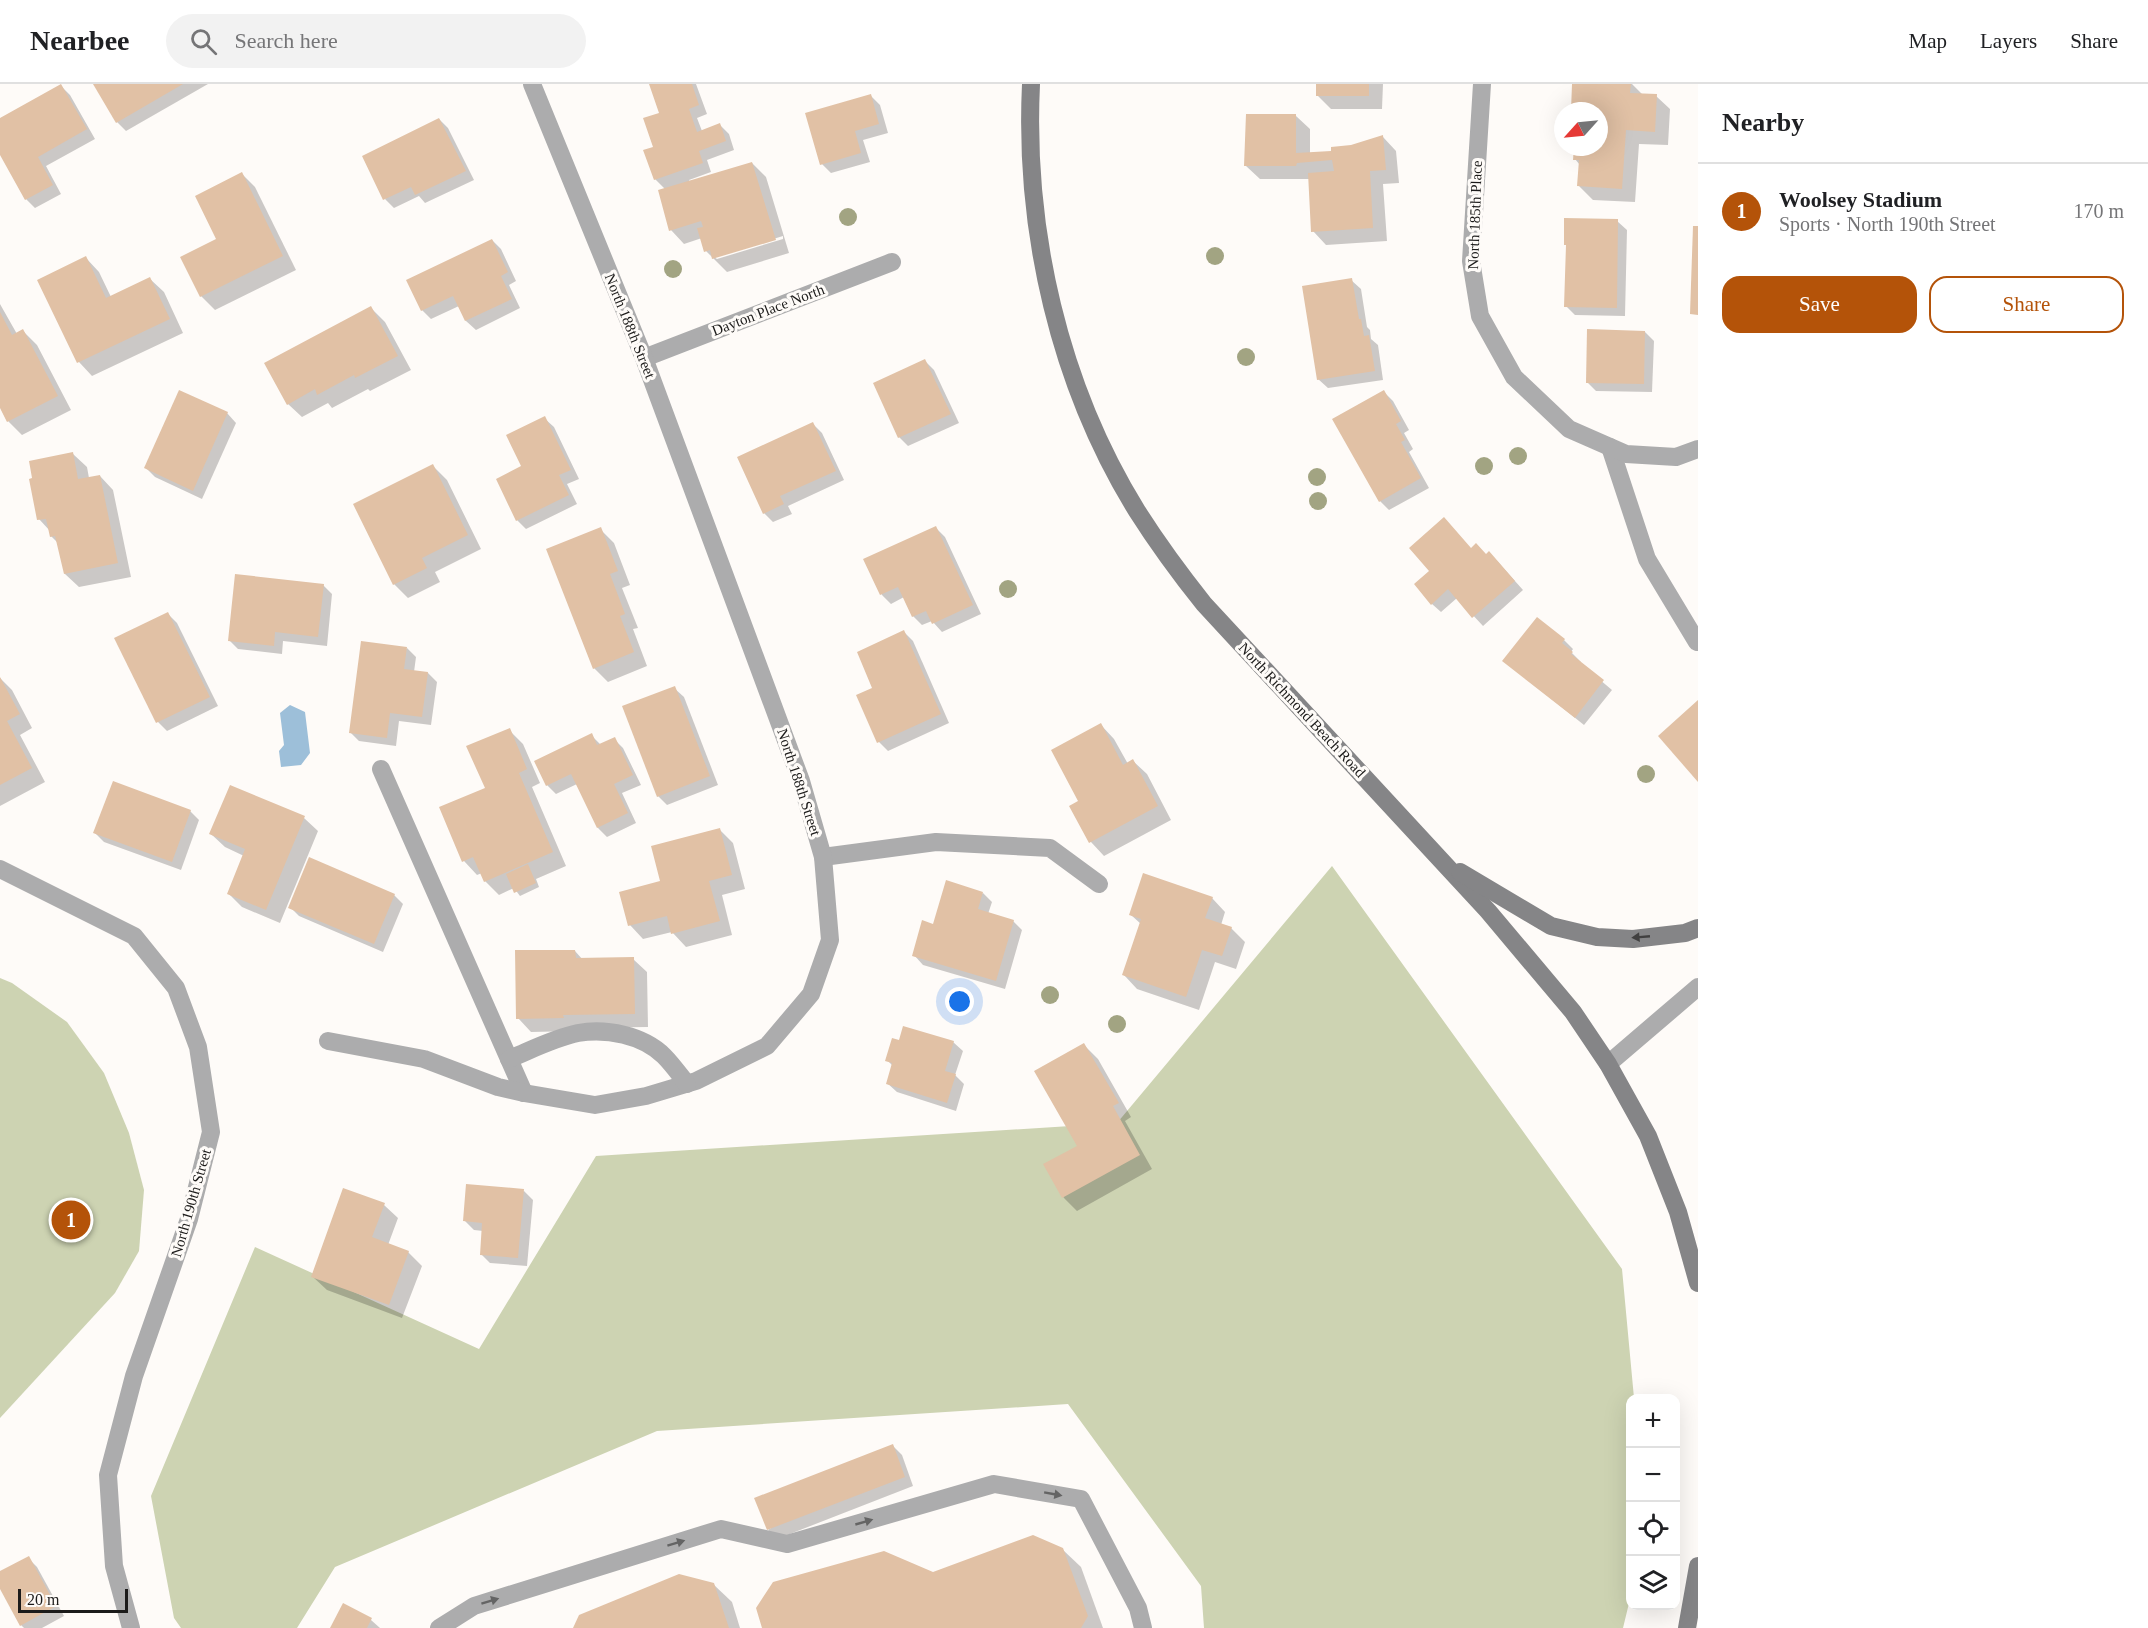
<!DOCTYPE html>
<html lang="en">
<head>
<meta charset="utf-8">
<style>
  body { margin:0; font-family:Georgia,serif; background:#f2f2f2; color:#202124 }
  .controls { position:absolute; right:18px; bottom:18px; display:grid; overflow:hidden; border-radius:12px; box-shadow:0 6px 24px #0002 }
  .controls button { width:54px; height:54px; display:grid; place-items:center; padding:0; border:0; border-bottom:2px solid #e0e0e0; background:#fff; color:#202124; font:30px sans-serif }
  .compass { position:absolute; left:1554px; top:18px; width:54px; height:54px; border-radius:50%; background:#fff; box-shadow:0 6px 24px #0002; rotate:243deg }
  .scale { position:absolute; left:18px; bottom:15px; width:110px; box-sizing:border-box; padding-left:6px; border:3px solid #1c1b1a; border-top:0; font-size:16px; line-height:21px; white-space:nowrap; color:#1c1b1a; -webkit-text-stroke:4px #fefbf8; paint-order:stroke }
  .you { position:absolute; left:960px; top:918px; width:21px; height:21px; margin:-15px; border:4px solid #fff; border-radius:50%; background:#1a73e8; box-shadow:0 0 0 9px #1a73e833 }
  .badge { display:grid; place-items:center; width:39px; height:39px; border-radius:50%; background:#b45309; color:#fff; font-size:20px; font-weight:700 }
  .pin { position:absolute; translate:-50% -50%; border:3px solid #fff; box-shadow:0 2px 6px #0006 }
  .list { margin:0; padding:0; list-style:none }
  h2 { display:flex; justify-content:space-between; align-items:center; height:78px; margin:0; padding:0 24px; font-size:26px }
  h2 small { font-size:20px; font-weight:400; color:#757577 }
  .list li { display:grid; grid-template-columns:39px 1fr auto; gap:18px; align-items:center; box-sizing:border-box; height:96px; padding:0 24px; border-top:2px solid #e0e0e0 }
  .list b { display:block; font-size:22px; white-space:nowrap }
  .list p { margin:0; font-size:20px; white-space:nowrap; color:#757577 }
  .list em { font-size:20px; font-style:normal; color:#757577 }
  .actions { display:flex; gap:12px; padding:18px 24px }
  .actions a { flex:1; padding:14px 0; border:2px solid #b45309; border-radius:18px; text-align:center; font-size:21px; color:#b45309 }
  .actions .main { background:#b45309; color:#fff }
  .icon { flex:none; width:33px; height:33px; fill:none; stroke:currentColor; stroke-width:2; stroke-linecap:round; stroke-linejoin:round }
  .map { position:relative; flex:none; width:1698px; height:1544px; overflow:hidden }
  header { display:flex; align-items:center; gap:36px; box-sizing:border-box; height:84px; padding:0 30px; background:#fff; border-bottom:2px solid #e0e0e0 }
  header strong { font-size:28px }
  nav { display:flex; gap:33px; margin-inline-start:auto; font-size:21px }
  .search { width:420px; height:54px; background:#f2f2f2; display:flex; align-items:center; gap:15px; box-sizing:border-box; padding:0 21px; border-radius:33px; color:#757577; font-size:22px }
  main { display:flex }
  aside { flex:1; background:#fff }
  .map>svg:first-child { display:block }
  .green { fill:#cdd3b2 }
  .water { fill:#9dbfd9 }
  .shadow { fill:#0003; fill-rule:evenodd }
  .building { fill:#e1c1a5 }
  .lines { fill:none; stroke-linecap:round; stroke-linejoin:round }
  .service { stroke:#acacad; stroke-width:18 }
  .minor { stroke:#acacad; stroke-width:18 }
  .tertiary { stroke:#acacad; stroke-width:18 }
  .secondary { stroke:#858587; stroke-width:18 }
  .tree { fill:#a2a482 }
  .oneway { fill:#414040 }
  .oneway2 { fill:#646464 }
  .labels { text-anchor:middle; stroke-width:6; stroke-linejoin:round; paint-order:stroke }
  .street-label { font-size:15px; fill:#1c1b1a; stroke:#fefbf8 }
</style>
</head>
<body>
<header>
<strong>Nearbee</strong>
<div class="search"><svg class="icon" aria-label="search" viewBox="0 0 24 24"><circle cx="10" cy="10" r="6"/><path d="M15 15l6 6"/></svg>Search here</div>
<nav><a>Map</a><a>Layers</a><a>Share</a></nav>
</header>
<main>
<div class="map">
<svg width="1698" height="1544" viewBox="0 0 1698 1544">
  <rect width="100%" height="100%" fill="#fefbf8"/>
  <g class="green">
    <polygon points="1332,782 1622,1185 1634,1314 1630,1314 1630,1515 1623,1544 1204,1544 1201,1502 1068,1320 657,1347 335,1483 297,1544 181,1544 174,1534 151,1412 255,1163 479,1265 596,1072 1117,1039"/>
    <polygon points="0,894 12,899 67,938 104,989 129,1049 144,1106 139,1167 115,1209 0,1334"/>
  </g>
  <polygon class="water" points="290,621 305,628 310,669 301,681 281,683 279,667 284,661 280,629"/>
  <g class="shadow">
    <polygon points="95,0 208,0 126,47 117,38"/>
    <path d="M650,0H696L707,30L697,34L702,47L720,41L729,50L734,66L707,76L711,88L689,96L690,98L752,79L766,93L789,169L727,188L706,167L702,154L684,160L671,146L665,105L655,95V64L661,30ZM783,152V155L717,175L714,173Z"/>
    <polygon points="1317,0 1383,0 1382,25 1331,25 1317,11"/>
    <polygon points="1574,0 1632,0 1643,11 1656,12 1670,25 1668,61 1639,60 1635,118 1593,116 1579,102 1580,81 1575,75 1576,63 1599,63 1599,27 1573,27"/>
    <polygon points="61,2 70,11 95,55 46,82 61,110 35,124 26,115 0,68 0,36"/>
    <polygon points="871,12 880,21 888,49 863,56 870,78 831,89 822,80"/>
    <polygon points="1296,32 1310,45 1310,70 1332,68 1383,53 1396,67 1399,99 1383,100 1387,157 1326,161 1313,147 1310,95 1260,95 1246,82"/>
    <polygon points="439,35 448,44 474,96 425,119 419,112 394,124 385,115"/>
    <polygon points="242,90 255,103 296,186 215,226 201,212"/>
    <polygon points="1617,137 1627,146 1625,232 1575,231 1566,222 1567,162 1565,160"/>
    <polygon points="492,156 501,165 516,197 509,201 520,224 476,246 466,237 459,222 431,235 422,226"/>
    <polygon points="86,174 99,188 111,213 150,195 164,208 183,249 92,292 79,278"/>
    <polygon points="1351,196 1361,205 1367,243 1370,246 1371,255 1378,261 1383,296 1328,304 1318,295"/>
    <polygon points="0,220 17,250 23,247 37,261 71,326 22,351 8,337 0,321"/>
    <polygon points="371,224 385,238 411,286 370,307 368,305 332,324 328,319 302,333 288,320"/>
    <polygon points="1645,248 1654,257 1652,308 1596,307 1587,298"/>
    <polygon points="925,277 934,286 959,339 908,362 899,353"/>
    <polygon points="180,308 227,329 236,339 202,415 155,393 146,384"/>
    <polygon points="1384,308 1393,317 1409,346 1404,349 1413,365 1409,368 1429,404 1389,426 1380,417"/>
    <polygon points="544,334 554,343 579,395 567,400 577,420 526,445 517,436 523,383"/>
    <polygon points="813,340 822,349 844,396 788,422 792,430 773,438 764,429"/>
    <polygon points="73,370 87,383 89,394 100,392 113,406 131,493 79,503 65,490 58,459 51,452 50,447 39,435"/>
    <polygon points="433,382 447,396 481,465 435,488 440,498 408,514 394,500"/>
    <polygon points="936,444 945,453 981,530 942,548 932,537 922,541 913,532 904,513 891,520 882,511 865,476"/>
    <polygon points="600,445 614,459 630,501 622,504 638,544 633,545 647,582 608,598 594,584"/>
    <polygon points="1471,465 1498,478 1523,506 1483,542 1457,514 1441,528 1432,520 1431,487"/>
    <polygon points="323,501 332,510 327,562 283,557 282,570 238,565 229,556"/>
    <polygon points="168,530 177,539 218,622 167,647 158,638 116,554"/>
    <polygon points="904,548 913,557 949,639 888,667 879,658 874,605"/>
    <polygon points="1564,556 1573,565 1571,568 1581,578 1580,579 1612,606 1584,641 1504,577"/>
    <polygon points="407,564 416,573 414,588 428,589 437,598 431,641 399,637 396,662 359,657 350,648"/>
    <polygon points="0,594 12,606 32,644 20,651 45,698 0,722"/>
    <polygon points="674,604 684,613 718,701 667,721 658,712"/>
    <polygon points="1101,641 1114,655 1128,680 1133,677 1147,690 1171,736 1104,772 1091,758 1071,723 1080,718"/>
    <polygon points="509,646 523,660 540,699 532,703 566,782 536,795 539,803 520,812 514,804 499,811 485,797 482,789 477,791 464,777 487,705"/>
    <polygon points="591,651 601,661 614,655 623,664 641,701 622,709 636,739 607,753 598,744 577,700 556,710 547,701"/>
    <polygon points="190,727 199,736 181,786 104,758 95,749"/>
    <polygon points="304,734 318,747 280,839 242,823 229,810 244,772 225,763 211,750"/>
    <polygon points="719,745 733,759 745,805 722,811 732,851 686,863 672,848 643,855 630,841 662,799"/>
    <polygon points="983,809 992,818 988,830 1013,837 1022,846 1005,905 923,881 914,871 934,842"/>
    <polygon points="394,811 403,820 383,868 299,832 290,823"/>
    <polygon points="1212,814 1225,828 1221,841 1231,844 1245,858 1236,885 1215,878 1199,926 1137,905 1124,891 1141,840 1131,831"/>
    <polygon points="575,867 583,876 633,875 647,888 648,943 576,944 577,947 531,948 518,934"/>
    <polygon points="900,958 953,958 963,967 955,991 964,1000 956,1027 897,1008 887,999 893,982 887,976"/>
    <polygon points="1084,961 1098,975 1131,1033 1125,1037 1152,1085 1077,1127 1064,1114 1045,1081 1079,1062"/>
    <polygon points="524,1107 533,1116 527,1182 490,1179 481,1170 483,1147 474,1146 465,1137"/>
    <polygon points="384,1121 398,1134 388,1161 408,1168 422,1182 402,1234 327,1206 313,1193"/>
    <polygon points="893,1362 902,1371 913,1402 777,1455 768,1446"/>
    <polygon points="1062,1465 1081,1483 1103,1544 764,1544 933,1490"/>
    <polygon points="28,1474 37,1483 64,1532 42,1544 24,1544 21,1541 0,1502 0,1489"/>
    <polygon points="713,1500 732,1518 740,1544 575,1544"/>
    <polygon points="344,1521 371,1536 380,1544 332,1544"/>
  </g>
  <g class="building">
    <polygon points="61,0 87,45 38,73 53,101 25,116 0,71 0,34"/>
    <polygon points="93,0 183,0 116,39"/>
    <polygon points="649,0 692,0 699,21 689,25 697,48 720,39 726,57 699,67 703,79 654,96 643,66 653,63 643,34 659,29"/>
    <rect x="1316" y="0" width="53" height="12"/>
    <polygon points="1572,0 1631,0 1630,9 1657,10 1655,48 1626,46 1622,105 1577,102 1579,76 1573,76 1574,63 1599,63 1599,27 1571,27"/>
    <polygon points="871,10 879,40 855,47 861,69 820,81 805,29"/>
    <polygon points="1246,30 1296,30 1296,69 1331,67 1331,63 1351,61 1383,51 1386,86 1370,87 1373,144 1311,148 1308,89 1334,87 1332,76 1297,79 1296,82 1244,82"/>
    <polygon points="439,34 466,87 415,111 411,103 383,116 362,72"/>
    <polygon points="752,78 776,156 712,175 710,166 704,168 697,144 703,143 701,137 669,147 658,106"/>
    <polygon points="242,88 283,172 200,213 180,173 216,155 195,112"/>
    <polygon points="1564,134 1618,135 1617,224 1564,223 1566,161 1564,161"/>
    <polygon points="1693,142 1698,142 1698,231 1690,230"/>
    <polygon points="492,155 508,188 501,192 512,215 465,237 453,212 421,227 406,196"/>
    <polygon points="86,172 106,214 150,193 170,235 77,279 37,196"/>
    <polygon points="1352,194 1359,235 1361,235 1364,252 1369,251 1375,287 1317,296 1302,202"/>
    <polygon points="371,222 398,272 355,294 354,291 317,311 315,305 287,321 264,279"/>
    <polygon points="0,228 12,251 23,245 58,312 7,338 0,324"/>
    <polygon points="1587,245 1645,247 1644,300 1586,299"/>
    <polygon points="925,275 951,330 898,354 873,299"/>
    <polygon points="179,306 228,328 193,407 144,384"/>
    <polygon points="1384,306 1401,337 1396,340 1405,356 1401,358 1421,394 1379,418 1332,335"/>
    <polygon points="545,332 571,386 559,391 569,411 516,437 496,395 521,382 506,351"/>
    <polygon points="813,338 836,387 780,412 784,420 763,430 737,373"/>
    <polygon points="73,368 78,395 100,391 118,479 64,490 55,452 50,453 46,435 37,436 29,395 32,394 29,377"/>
    <polygon points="433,380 468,451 422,474 427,484 393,501 353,420"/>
    <polygon points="1444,433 1471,464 1476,459 1486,470 1489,467 1515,497 1472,534 1448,505 1431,521 1414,500 1429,487 1409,464"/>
    <polygon points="936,442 973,521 932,540 926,527 912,533 898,503 880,511 863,475"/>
    <polygon points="601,443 618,487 610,490 625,530 620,532 634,568 593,585 546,465"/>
    <polygon points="235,490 324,500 318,553 275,548 274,562 228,557"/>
    <polygon points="168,528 210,613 156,639 114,554"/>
    <polygon points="1537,533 1565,555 1562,559 1573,568 1571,570 1604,596 1575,634 1502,577"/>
    <polygon points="904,546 941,630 877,659 856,611 872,604 857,568"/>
    <polygon points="361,557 407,563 404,585 428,588 422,633 390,629 387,654 349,649"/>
    <polygon points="0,593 20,630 7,637 32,684 0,701"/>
    <polygon points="675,602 710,692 657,713 622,622"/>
    <polygon points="1698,616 1698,698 1658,652"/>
    <polygon points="1101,639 1123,681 1133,675 1158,722 1089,759 1069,722 1078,717 1051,666"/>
    <polygon points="510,644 527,685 519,689 553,768 484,798 473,773 462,778 439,723 485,704 466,662"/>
    <polygon points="592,649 597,661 615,653 633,691 614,700 628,729 597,744 571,690 546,702 534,677"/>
    <polygon points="113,697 191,726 172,778 93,749"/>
    <polygon points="230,701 305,732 266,826 227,810 245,765 209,750"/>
    <polygon points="720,744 732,791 709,797 720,837 671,850 667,832 628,842 619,808 660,797 651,762"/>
    <polygon points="309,773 395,810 374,860 288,824"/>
    <polygon points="528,780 536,799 514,809 506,790"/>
    <polygon points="1143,789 1213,813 1205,834 1232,843 1222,872 1202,866 1186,913 1122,891 1141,835 1129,831"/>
    <polygon points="946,796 983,808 978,825 1014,836 996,897 912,872 922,836 933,840"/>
    <polygon points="515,866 575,866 576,874 634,873 635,930 563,931 564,934 516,935"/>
    <polygon points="903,942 954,957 945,987 956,990 947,1019 886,1000 892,979 885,977 892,954 899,956"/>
    <polygon points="1084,959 1119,1019 1113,1022 1140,1071 1062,1114 1043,1080 1077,1062 1034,987"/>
    <polygon points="466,1100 524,1105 518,1174 480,1171 482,1139 463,1137"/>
    <polygon points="343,1104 385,1119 372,1153 409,1167 389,1221 311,1193"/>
    <polygon points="893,1360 905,1393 767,1446 754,1414"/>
    <polygon points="1033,1451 1063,1464 1088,1532 1081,1544 762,1544 756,1524 773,1498 884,1467 933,1488"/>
    <polygon points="29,1472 56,1522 20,1542 0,1505 0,1487"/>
    <polygon points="679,1490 714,1499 729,1544 573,1544 579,1531"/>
    <polygon points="343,1519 372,1534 367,1544 330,1544"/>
  </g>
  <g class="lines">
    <g class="service">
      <polyline points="1610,363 1647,475 1697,558"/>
      <polyline points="823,773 936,758 1050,764 1099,800"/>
      <polyline points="439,1544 474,1522 721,1445 787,1460 994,1400 1081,1415 1138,1524 1143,1544"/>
    </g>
    <g class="minor">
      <polyline points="1482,0 1471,177 1480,232 1514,293 1569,345 1626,370 1676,373 1698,365"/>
      <polyline points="644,274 892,178"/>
      <polyline points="381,685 524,1009"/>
      <polyline points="0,785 134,852 176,904 198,963 211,1048 189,1135 134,1292 108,1391 114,1482 131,1544"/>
      <polyline points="328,957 424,975 498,1003 524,1009 595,1021 646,1012 696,997 767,962 811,910 830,856 823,773 801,697 644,274 532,0"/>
      <path d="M509,975C531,966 554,954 578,949C606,944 643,951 664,972C672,980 680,991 687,1000"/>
    </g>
    <polyline class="tertiary" points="1608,980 1698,903"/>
    <g class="secondary">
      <path d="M1031,0C1024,147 1059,301 1137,427C1158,460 1180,490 1204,520L1488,827L1573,928L1608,980L1648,1052L1678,1128L1698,1199"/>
      <polyline points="1460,788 1551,842 1597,853 1633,855 1685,849 1698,844"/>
      <polyline points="1687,1544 1698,1482"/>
    </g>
  </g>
  <g class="tree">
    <circle cx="848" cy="133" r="9"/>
    <circle cx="1215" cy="172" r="9"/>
    <circle cx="673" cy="185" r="9"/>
    <circle cx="1246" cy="273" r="9"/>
    <circle cx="1518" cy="372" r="9"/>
    <circle cx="1484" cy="382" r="9"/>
    <circle cx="1317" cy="393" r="9"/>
    <circle cx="1318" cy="417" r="9"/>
    <circle cx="1008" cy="505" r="9"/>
    <circle cx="1646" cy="690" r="9"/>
    <circle cx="1050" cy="911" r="9"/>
    <circle cx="1117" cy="940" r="9"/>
  </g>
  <defs><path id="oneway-solid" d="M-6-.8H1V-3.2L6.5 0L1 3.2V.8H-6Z" transform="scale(1.5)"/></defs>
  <use class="oneway" href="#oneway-solid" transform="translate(1641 853) rotate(175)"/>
  <g class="oneway2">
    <use href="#oneway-solid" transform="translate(1053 1410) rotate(10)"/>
    <use href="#oneway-solid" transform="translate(864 1438) rotate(-16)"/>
    <use href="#oneway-solid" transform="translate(676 1459) rotate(-17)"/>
    <use href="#oneway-solid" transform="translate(490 1517) rotate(-17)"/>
  </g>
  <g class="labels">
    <g class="street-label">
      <text transform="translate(1475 131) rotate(-88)" y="5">North 185th Place</text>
      <text transform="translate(768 226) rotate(-21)" y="5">Dayton Place North</text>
      <text transform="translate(630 242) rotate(68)" y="5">North 188th Street</text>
      <text transform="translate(1302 626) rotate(47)" y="5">North Richmond Beach Road</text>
      <text transform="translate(799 698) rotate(72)" y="5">North 188th Street</text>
      <text transform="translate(191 1119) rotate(-74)" y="5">North 190th Street</text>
    </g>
  </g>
</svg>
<div class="controls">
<button>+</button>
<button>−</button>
<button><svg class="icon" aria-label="locate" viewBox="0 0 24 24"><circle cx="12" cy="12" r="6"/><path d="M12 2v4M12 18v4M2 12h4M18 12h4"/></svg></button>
<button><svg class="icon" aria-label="layers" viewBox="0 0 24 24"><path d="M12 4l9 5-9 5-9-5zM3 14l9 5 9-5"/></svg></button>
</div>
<svg class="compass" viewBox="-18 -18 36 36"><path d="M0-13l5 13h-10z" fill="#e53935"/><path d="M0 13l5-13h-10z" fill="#757577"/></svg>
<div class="scale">20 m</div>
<div class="you"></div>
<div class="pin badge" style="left:71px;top:1136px">1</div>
</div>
<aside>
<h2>Nearby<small></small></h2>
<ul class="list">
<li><span class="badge">1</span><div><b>Woolsey Stadium</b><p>Sports · North 190th Street</p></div><em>170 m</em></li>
</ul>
<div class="actions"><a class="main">Save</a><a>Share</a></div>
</aside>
</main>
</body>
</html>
